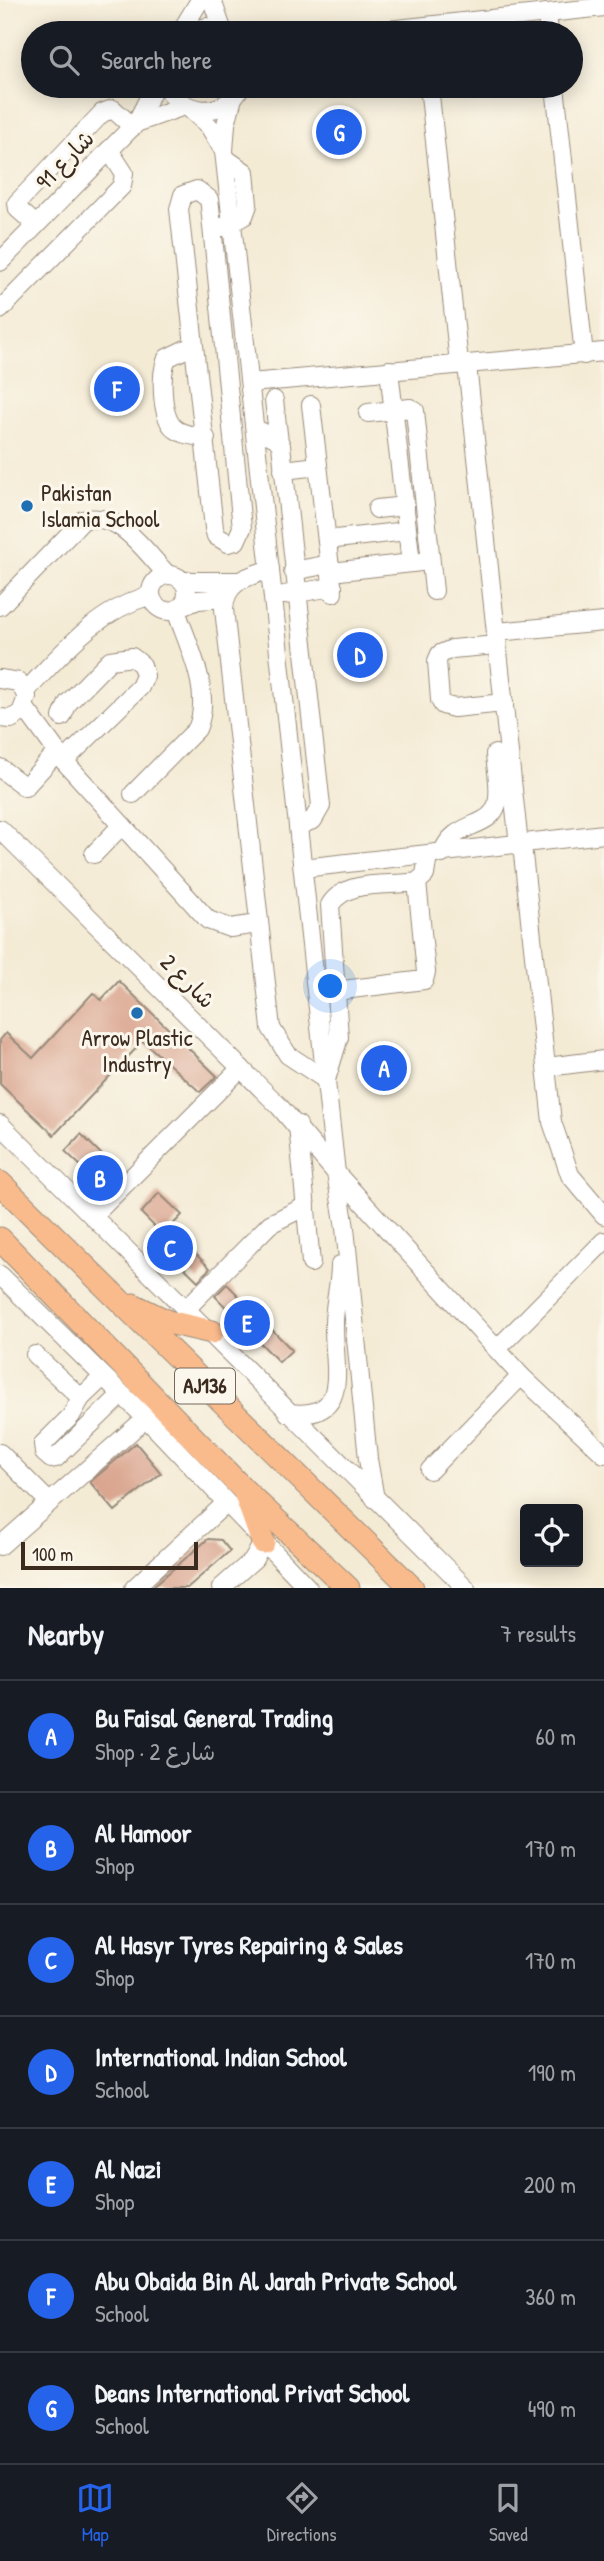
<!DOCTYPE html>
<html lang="en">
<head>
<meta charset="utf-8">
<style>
  body { margin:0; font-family:"Patrick Hand","Playpen Sans Arabic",sans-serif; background:#242831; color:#f1f3f6 }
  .controls { position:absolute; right:21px; bottom:21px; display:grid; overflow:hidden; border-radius:7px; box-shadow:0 4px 18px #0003 }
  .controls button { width:63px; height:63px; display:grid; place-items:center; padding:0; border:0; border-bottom:2px solid #363941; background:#171b24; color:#f1f3f6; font:35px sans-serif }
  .scale { position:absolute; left:21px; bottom:18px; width:177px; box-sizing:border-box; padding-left:7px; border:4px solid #3b2a1e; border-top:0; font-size:19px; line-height:24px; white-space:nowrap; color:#3b2a1e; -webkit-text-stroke:5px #fbf7ec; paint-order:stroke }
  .you { position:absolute; left:331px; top:987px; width:24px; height:24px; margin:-18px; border:5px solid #fff; border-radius:50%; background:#1a73e8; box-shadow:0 0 0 10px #1a73e833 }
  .badge { display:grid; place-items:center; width:46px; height:46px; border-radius:50%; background:#2563eb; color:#fff; font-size:23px; font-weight:700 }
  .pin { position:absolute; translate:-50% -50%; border:4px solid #fff; box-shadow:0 2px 7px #0006 }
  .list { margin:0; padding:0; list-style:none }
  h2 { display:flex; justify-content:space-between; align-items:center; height:91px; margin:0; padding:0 28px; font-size:30px }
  h2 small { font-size:23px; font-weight:400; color:#9ea1a6 }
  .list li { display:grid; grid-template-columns:46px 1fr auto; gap:21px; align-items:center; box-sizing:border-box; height:112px; padding:0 28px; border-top:2px solid #363941 }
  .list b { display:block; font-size:26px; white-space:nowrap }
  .list p { margin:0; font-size:23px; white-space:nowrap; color:#9ea1a6 }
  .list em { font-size:23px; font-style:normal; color:#9ea1a6 }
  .icon { flex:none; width:38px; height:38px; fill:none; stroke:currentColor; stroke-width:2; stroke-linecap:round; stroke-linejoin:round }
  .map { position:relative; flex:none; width:604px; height:1588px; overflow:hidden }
  .search { position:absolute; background:#171b24; box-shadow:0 4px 18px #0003; left:21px; right:21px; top:21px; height:77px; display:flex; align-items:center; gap:18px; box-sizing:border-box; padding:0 24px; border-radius:38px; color:#9ea1a6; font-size:26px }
  .sheet { height:875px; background:#171b24 }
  nav { display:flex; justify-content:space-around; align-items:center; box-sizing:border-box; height:98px; border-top:2px solid #363941; background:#171b24; font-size:19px; color:#9ea1a6 }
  nav a { display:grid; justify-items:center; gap:4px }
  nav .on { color:#2563eb }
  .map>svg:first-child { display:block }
  .building { fill:#daa690 }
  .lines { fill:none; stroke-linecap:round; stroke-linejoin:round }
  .minor-casing { stroke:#988a7a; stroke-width:20 }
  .major-casing { stroke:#988a7a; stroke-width:25 }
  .minor { stroke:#fff; stroke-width:18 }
  .major { stroke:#fabb8c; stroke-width:23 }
  .poi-dot { fill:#1f6fb2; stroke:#fbf7ec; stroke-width:2.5 }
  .labels { text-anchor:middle; stroke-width:6; stroke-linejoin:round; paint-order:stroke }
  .shield { fill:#fbf7ec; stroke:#75685c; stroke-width:2 }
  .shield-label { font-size:21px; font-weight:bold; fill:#3b2a1e }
  .street-label { font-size:23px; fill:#3b2a1e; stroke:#fbf7ec }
  .poi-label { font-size:23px; fill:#3b2a1e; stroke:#fbf7ec; text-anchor:start }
</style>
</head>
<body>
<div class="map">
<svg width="604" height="1588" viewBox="0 0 604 1588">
  <rect width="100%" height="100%" fill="#fbf7ec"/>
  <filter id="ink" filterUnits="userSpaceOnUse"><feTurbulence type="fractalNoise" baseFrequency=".0143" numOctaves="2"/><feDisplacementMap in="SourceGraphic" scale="14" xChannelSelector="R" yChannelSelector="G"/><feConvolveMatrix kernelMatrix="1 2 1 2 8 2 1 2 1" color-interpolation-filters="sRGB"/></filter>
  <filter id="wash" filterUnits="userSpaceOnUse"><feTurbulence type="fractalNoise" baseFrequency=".00686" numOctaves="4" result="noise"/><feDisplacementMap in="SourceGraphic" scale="28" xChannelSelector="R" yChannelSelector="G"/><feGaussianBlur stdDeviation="1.57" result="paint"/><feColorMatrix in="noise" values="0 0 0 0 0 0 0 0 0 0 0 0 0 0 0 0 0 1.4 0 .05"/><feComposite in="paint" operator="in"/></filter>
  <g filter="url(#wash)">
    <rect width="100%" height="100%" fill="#f4ebd5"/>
    <g id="blocks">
      <g class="building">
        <polygon points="119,981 217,1076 200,1092 143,1041 54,1135 0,1084 0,1040 6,1033 33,1058 93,993 101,1000"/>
        <polygon points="398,1059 400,1075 369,1078 368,1061"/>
        <polygon points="81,1134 117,1170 102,1186 65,1151"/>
        <polygon points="159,1193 182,1215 163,1235 141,1213"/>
        <polygon points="175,1234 210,1268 198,1281 163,1247"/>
        <polygon points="227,1284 292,1350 279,1362 215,1296"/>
        <polygon points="136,1443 161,1473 115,1511 90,1482"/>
        <polygon points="208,1539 221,1540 230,1551 187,1588 151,1588"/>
      </g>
    </g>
  </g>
  <g filter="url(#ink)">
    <use href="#blocks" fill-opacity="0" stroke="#988a7a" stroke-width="2"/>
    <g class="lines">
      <defs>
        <g id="minor">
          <polyline points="212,0 223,32"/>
          <polyline points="547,13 549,33"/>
          <polyline points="180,33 200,0"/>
          <polyline points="181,33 207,27 225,33"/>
          <polyline points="360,33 604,7"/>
          <path d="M165,86C183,115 224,120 241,86"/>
          <polyline points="429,86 459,363"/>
          <polyline points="555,86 584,355"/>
          <polyline points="233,98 226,124 224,151 336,1173 345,1228 368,1459 375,1499"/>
          <polyline points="190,109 209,126 224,151"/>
          <polyline points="136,123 184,106"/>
          <polygon points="197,190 209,199 210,206 242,528 236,541 228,543 216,536 214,528 179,209 183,195"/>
          <polyline points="36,225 18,209 17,203 102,113 113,109 133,127"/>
          <polyline points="223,227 244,216 248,205 245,172 225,158"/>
          <polyline points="0,262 136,123 155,86"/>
          <polyline points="0,310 122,186 124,173 109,150"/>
          <path d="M192,346L167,358C160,374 161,416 174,428C182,435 196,436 206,438"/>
          <polyline points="467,365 519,845"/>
          <polyline points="389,370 411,563"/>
          <polyline points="250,383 604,352"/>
          <polyline points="274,400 279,442"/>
          <polyline points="311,405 333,593"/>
          <polyline points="368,413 410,408 415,411 434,591"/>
          <polyline points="255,429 276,438 281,445 321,806 313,820 298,826"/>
          <polyline points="283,470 318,466"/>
          <polyline points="377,509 405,506"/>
          <polyline points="327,540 407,531"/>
          <path d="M270,569C247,577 225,581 224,609L271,1028L288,1055L326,1080L339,1037L330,905C347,878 389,887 417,882L425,875L428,855"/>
          <polyline points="293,571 330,564"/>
          <polyline points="331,572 421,562"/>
          <circle cx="169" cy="593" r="18"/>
          <polyline points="183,581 237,581"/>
          <polyline points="284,595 333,587"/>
          <path d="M0,606L83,520C120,510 143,550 168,575"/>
          <polyline points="181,607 198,600 225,598"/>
          <polyline points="496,632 604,622"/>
          <polyline points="497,645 452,649 440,654 437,661 440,700 443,705 454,708 504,703"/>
          <polyline points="0,679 19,682 27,697 21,713 11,719 0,718"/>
          <path d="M26,691C64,651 96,611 151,595"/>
          <polyline points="25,708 64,761 208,920 230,928 258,924"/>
          <polyline points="62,717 68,703 110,660 132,657 142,665 145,676 140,687 64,761"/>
          <polyline points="0,768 25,787 57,752"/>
          <path d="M133,794L197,729C213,692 188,646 176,610"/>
          <polyline points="0,829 279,1106 336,1173 521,1376"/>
          <polyline points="522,845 552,1122 570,1175 604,1215"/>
          <polyline points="94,854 122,825"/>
          <path d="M442,854C453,820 490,830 497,804C501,789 496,769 495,754"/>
          <polyline points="303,868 604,834"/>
          <polyline points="335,991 424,980 426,972 417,882"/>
          <polyline points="547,1067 604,1060"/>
          <polyline points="0,1124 466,1588"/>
          <polyline points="298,1125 311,1263"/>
          <polyline points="93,1216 241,1068"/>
          <polyline points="0,1275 146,1418 308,1588"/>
          <polyline points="187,1308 270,1224 306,1206"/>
          <polyline points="497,1349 604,1241"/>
          <polyline points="35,1355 81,1398"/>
          <polyline points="103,1377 81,1398 71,1416 43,1444 44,1453 51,1459 56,1458 121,1395"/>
          <path d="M288,1413C353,1421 333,1367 334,1324C334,1304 340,1285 340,1265"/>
          <polyline points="0,1453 49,1502"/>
          <polyline points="430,1470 521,1376 604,1454"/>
          <polyline points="0,1546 146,1418"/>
          <polyline points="134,1588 226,1503"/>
          <polyline points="221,1588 254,1559 263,1542"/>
        </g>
        <g id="major">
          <polyline points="0,1183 412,1588"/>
          <polyline points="0,1239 243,1489 348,1588"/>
          <polyline points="133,1305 168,1322 212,1332"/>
          <polyline points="246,1495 263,1542"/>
        </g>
      </defs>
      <use href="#minor" class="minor-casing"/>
      <use href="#major" class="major-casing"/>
      <use href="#minor" class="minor"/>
      <use href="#major" class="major"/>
    </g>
  </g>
  <g class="poi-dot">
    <circle cx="27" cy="506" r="7"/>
    <circle cx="137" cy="1013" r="7"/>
  </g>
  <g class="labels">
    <rect class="shield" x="175" y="1368.5" width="60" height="35" rx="5"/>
    <g class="shield-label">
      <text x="205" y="1393">AJ136</text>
    </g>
    <g class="street-label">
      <text transform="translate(65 160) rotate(-46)" y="8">شارع 91</text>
      <text transform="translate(188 981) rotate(45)" y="8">شارع 2</text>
    </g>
    <g class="poi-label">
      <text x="41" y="501">Pakistan<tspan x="41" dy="26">Islamia School</tspan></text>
      <text x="137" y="1046" text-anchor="middle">Arrow Plastic<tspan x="137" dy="26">Industry</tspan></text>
    </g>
  </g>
</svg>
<div class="controls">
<button><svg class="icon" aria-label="locate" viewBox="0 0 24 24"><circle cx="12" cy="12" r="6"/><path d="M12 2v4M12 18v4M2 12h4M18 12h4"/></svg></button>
</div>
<div class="scale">100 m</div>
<div class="you"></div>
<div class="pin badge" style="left:384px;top:1068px">A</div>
<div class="pin badge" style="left:100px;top:1178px">B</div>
<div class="pin badge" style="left:170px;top:1248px">C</div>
<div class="pin badge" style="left:360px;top:655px">D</div>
<div class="pin badge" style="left:247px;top:1323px">E</div>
<div class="pin badge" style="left:117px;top:389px">F</div>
<div class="pin badge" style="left:339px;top:132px">G</div>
<div class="search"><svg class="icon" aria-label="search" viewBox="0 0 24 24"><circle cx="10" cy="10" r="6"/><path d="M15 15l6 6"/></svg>Search here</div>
</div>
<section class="sheet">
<h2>Nearby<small>7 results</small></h2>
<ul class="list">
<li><span class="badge">A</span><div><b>Bu Faisal General Trading</b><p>Shop · شارع 2</p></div><em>60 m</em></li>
<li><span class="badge">B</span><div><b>Al Hamoor</b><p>Shop</p></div><em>170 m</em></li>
<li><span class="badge">C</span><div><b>Al Hasyr Tyres Repairing &amp; Sales</b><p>Shop</p></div><em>170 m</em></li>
<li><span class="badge">D</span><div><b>International Indian School</b><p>School</p></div><em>190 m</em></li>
<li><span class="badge">E</span><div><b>Al Nazi</b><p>Shop</p></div><em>200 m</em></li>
<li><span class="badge">F</span><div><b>Abu Obaida Bin Al Jarah Private School</b><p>School</p></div><em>360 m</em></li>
<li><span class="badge">G</span><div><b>Deans International Privat School</b><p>School</p></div><em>490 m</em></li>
</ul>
</section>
<nav>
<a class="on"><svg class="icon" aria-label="map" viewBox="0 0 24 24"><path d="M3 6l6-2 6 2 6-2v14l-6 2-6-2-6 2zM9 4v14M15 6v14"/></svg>Map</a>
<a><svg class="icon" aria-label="directions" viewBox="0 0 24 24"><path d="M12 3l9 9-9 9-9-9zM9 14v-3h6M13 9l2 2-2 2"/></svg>Directions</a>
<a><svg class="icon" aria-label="saved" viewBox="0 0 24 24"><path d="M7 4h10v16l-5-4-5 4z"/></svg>Saved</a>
</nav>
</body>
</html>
